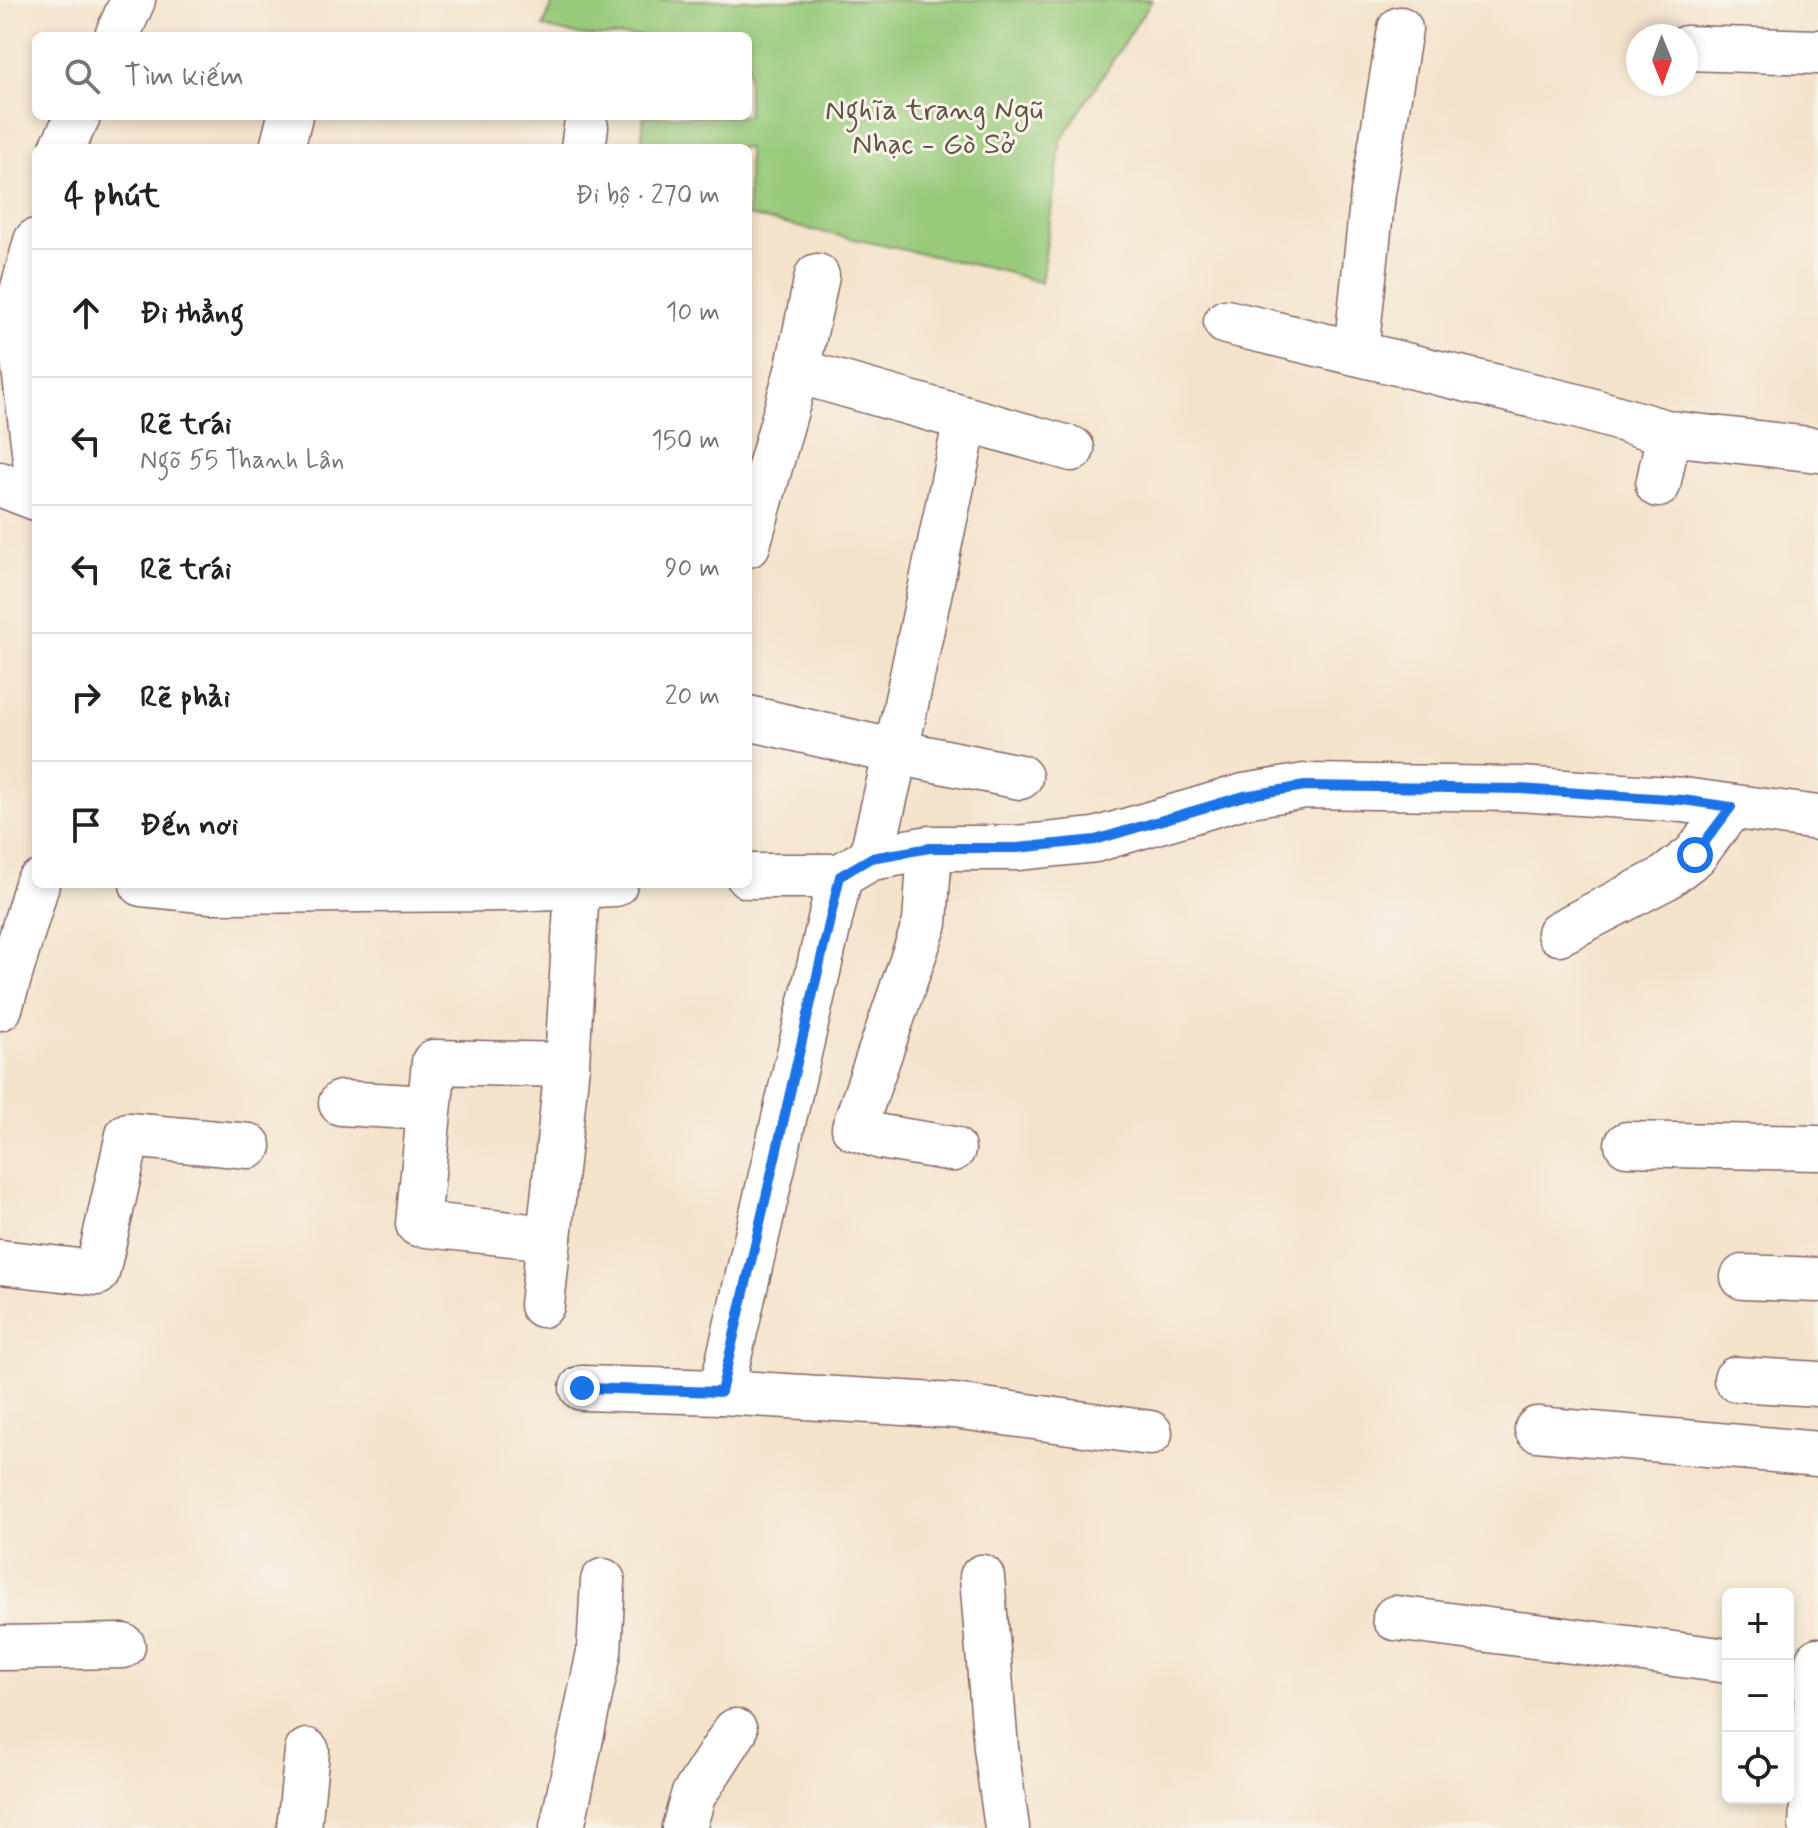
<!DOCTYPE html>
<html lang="vi">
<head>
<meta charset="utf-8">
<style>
  body { margin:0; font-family:Mynerve,sans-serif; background:#f6f6f6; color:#222 }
  .controls { position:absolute; right:24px; bottom:24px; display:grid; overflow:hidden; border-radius:12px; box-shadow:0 4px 12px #0003 }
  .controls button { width:72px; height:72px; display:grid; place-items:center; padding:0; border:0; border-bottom:2px solid #e0e0e0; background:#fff; color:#222; font:40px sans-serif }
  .compass { position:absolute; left:1626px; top:24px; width:72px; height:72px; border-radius:50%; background:#fff; box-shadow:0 4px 12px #0003; rotate:179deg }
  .stop { position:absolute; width:24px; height:24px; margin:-18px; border:6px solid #1a73e8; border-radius:50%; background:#fff }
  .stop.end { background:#1a73e8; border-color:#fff; box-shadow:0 2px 8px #0008 }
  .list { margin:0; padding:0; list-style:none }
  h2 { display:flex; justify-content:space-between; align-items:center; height:104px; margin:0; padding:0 32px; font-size:34px }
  h2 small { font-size:26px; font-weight:400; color:#767676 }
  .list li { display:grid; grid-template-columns:52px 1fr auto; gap:24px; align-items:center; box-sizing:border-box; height:128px; padding:0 32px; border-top:2px solid #e0e0e0 }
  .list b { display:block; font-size:30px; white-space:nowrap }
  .list p { margin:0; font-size:26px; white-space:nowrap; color:#767676 }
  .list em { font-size:26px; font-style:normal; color:#767676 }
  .icon { flex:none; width:44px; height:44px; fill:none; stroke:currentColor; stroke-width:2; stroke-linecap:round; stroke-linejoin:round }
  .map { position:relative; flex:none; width:1818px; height:1828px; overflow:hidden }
  .search { position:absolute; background:#fff; box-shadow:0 4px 12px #0003; left:32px; top:32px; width:720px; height:88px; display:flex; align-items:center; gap:20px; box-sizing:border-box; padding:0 28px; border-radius:12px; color:#767676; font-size:30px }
  .panel { position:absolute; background:#fff; box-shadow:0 4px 12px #0003; left:32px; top:144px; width:720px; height:744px; border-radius:12px }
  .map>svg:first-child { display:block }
  .green { fill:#98ca7a; stroke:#717452; stroke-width:2 }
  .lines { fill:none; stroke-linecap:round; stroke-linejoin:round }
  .minor-casing { stroke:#866463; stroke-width:47 }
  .minor { stroke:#fff; stroke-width:44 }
  .route { stroke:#1a73e8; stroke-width:10 }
  .labels { text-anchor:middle; stroke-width:6; stroke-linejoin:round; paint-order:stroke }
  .park-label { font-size:30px; fill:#615243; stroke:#f7f3e8 }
</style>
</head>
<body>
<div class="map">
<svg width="1818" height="1828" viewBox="0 0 1818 1828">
  <rect width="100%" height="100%" fill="#f7f3e8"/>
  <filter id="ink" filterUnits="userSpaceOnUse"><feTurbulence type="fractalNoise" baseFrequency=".0125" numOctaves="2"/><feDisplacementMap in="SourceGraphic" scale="16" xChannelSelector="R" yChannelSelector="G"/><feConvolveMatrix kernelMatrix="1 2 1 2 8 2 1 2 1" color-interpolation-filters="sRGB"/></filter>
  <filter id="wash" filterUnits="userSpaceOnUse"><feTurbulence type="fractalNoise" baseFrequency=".006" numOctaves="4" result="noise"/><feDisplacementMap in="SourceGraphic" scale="32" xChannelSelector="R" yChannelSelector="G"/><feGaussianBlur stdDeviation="1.8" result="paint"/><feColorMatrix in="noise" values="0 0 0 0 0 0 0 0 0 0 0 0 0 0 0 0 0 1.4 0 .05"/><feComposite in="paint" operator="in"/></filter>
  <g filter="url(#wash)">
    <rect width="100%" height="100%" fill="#f4e3cb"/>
    <polygon class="green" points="554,0 1152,0 1061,140 1041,283 1006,272 748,216 748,148 641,148 644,116 748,116 748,36 583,36 543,27"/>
  </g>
  <g filter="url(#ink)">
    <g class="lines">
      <defs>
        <g id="minor">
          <polyline points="117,36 133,0"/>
          <polyline points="1686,48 1818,52"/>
          <polyline points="62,148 78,116"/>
          <polyline points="282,148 290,116"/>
          <polyline points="583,148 586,127"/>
          <polyline points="36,241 17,310 36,467"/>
          <polyline points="817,276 797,371 1072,449"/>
          <polyline points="1226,322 1576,406 1669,433"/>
          <polyline points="1356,352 1373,193 1400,29"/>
          <polyline points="0,484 36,498"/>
          <polyline points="1658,485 1669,433 1818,450"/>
          <polyline points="748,545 797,371"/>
          <polyline points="748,718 896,752 1020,777"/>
          <polyline points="930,848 925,923 854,1128 881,1137 953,1149"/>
          <polyline points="871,858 896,752 966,419"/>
          <polyline points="748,876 840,876 871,858 930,848 1017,848 1095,840 1244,796 1305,786 1520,789 1683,800 1818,818"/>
          <polyline points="142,884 211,891 514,889 615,884"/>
          <polyline points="1559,933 1665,878 1695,855 1731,807"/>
          <polyline points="0,1008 37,884"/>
          <polyline points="341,1103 429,1108"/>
          <polyline points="1627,1144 1818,1148"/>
          <polyline points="549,1238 418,1224 434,1062 567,1065"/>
          <polyline points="0,1262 97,1273 128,1135 249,1146"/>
          <polyline points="1743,1277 1818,1280"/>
          <polyline points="542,1305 567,1065 577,887"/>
          <polyline points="1736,1379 1818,1384"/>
          <polyline points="582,1388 721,1392 840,876"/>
          <polyline points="721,1392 954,1406 1150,1433"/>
          <polyline points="1537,1429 1818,1454"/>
          <polyline points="982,1577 996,1748 1007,1828"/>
          <polyline points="1395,1618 1728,1661"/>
          <polyline points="0,1648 123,1646"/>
          <polyline points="299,1828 307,1751"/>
          <polyline points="562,1828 599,1652 603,1581"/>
          <polyline points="684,1828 693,1796 735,1731"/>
          <polyline points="1811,1828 1818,1660"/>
        </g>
      </defs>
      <use href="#minor" class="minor-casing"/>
      <use href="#minor" class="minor"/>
    </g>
  </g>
  <g class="lines" filter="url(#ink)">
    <polyline class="route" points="582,1388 721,1392 840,876 871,858 930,848 1017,848 1095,840 1244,796 1305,786 1520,789 1683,800 1731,807 1695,855"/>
  </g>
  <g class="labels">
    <g class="park-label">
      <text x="934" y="119">Nghĩa trang Ngũ<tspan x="934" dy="34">Nhạc - Gò Sở</tspan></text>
    </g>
  </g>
</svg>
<div class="controls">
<button>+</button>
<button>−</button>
<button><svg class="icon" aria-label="locate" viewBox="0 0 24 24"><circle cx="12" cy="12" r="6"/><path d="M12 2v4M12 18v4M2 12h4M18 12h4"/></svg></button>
</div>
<svg class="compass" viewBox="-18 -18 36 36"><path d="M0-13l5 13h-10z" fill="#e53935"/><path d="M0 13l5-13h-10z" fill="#767676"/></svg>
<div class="stop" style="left:1695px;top:855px"></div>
<div class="stop end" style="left:582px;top:1388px"></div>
<div class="search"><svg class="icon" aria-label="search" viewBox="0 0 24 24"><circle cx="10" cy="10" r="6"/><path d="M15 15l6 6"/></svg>Tìm kiếm</div>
<section class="panel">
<h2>4 phút<small>Đi bộ · 270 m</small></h2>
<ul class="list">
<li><svg class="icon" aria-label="ahead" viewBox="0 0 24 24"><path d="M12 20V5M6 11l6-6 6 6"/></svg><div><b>Đi thẳng</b></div><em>10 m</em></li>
<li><svg class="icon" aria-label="left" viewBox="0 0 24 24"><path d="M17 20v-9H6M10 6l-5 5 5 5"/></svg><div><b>Rẽ trái</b><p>Ngõ 55 Thanh Lân</p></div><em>150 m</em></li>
<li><svg class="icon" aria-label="left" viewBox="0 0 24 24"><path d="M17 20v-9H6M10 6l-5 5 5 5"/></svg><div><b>Rẽ trái</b></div><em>90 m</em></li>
<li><svg class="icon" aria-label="right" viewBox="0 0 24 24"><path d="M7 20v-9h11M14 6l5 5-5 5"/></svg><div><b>Rẽ phải</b></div><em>20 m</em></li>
<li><svg class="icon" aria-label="arrive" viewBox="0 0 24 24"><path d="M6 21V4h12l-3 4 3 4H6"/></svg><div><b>Đến nơi</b></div></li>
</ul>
</section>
</div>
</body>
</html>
